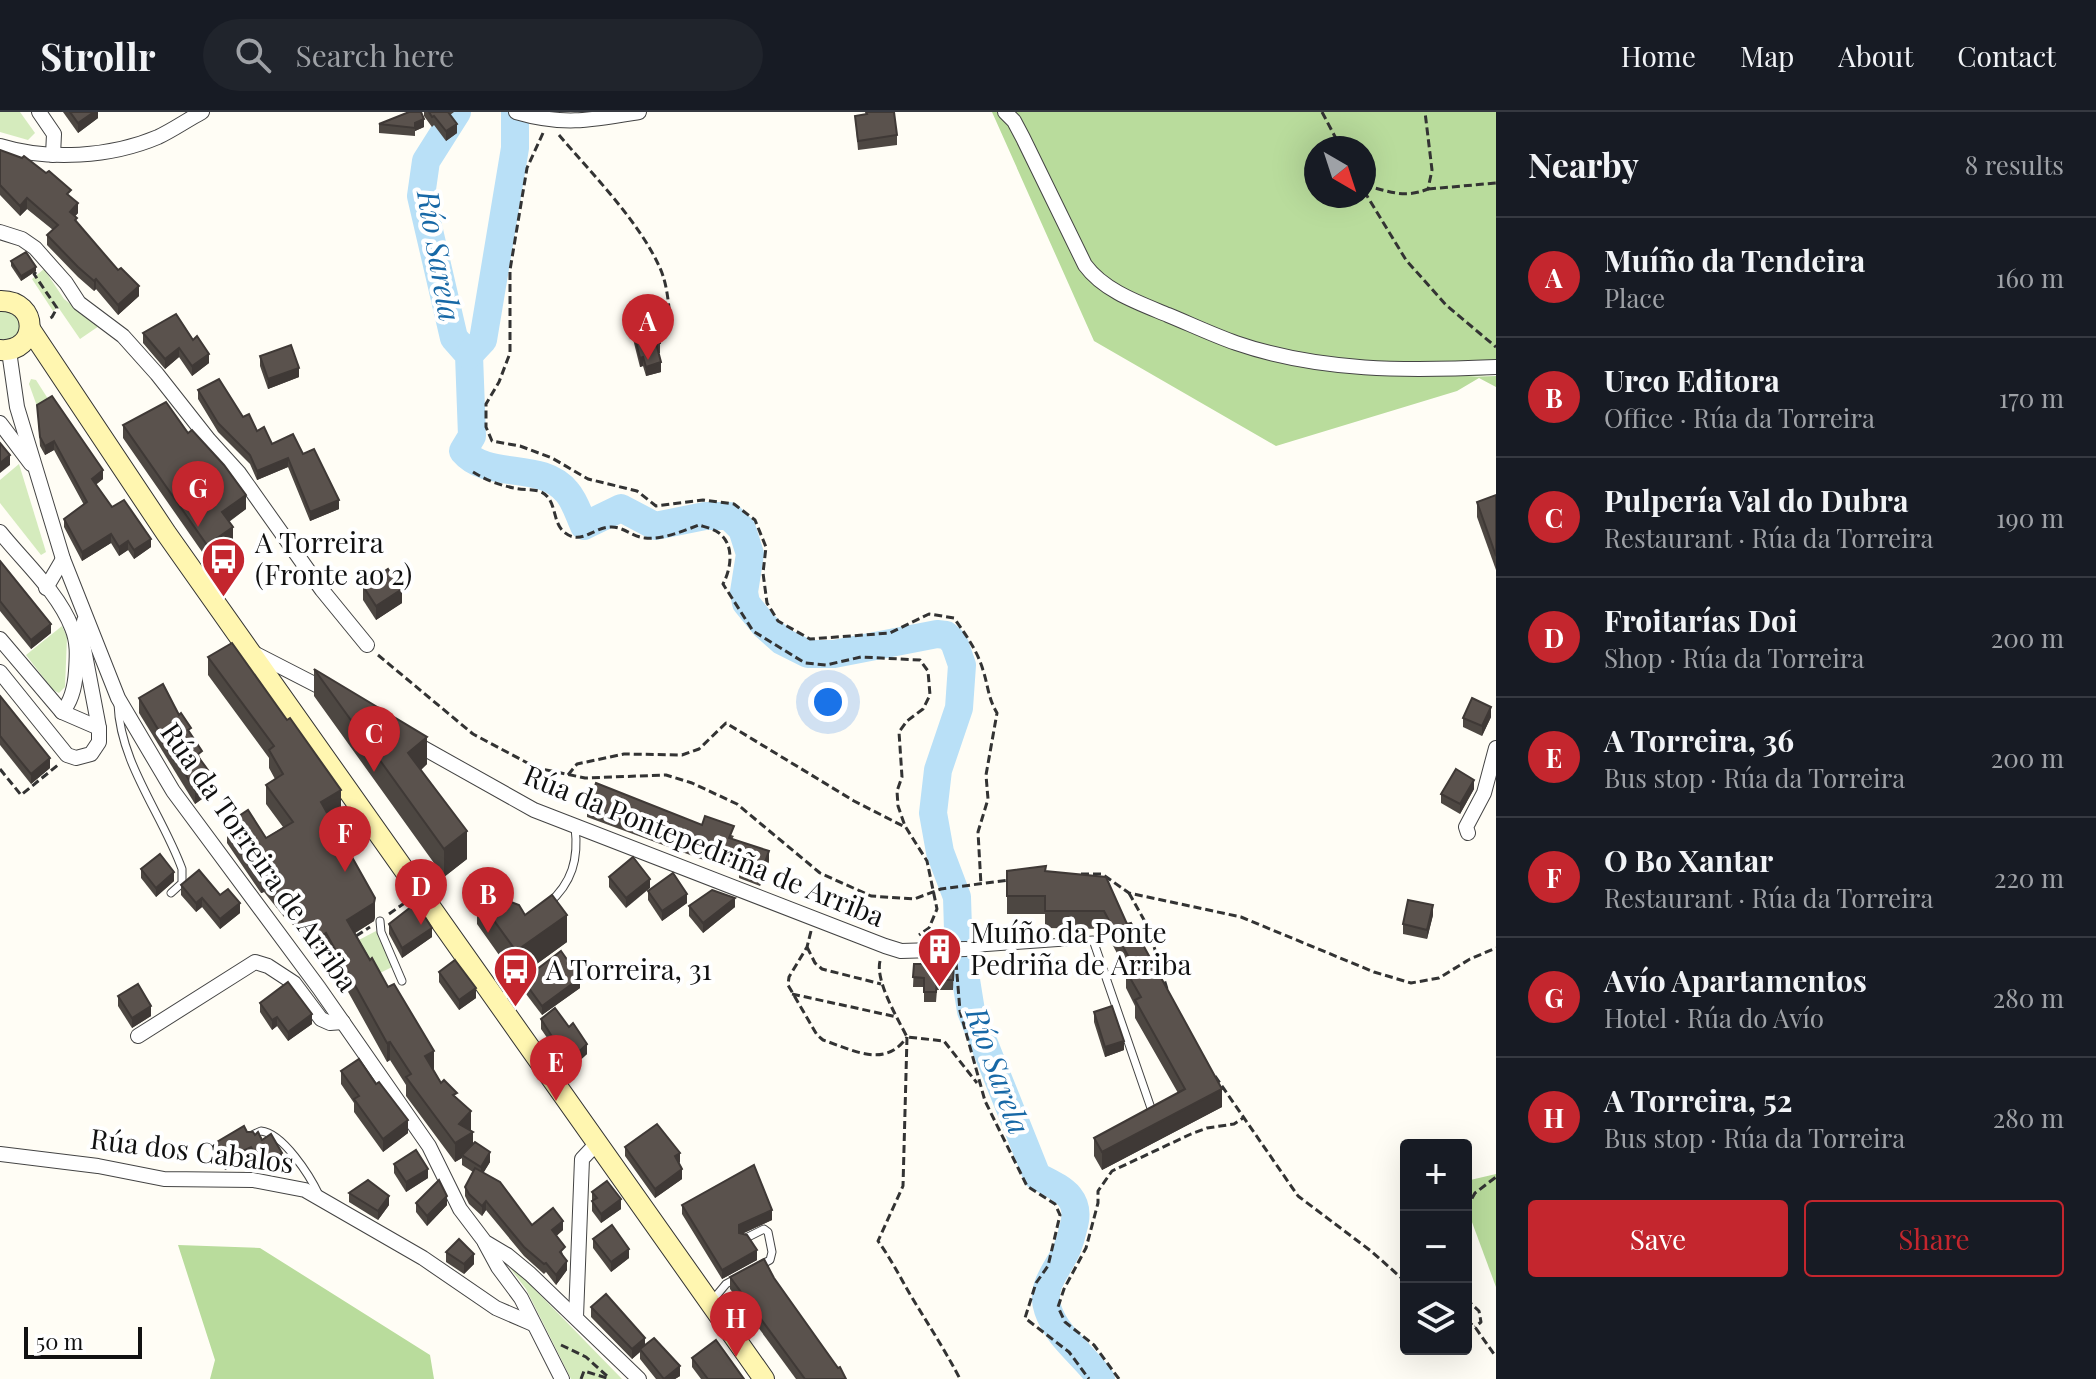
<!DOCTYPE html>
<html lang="en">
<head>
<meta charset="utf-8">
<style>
  body { margin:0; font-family:"Playfair Display",serif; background:#20242c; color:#f1f3f6 }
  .controls { position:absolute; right:24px; bottom:24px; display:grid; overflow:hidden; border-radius:8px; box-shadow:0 8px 32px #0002 }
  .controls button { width:72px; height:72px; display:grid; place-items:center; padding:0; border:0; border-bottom:2px solid #363941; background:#171b24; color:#f1f3f6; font:40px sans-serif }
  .compass { position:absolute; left:1304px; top:24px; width:72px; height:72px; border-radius:50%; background:#171b24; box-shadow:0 8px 32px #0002; rotate:141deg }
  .scale { position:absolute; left:24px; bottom:20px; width:118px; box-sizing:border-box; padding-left:8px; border:4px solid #111; border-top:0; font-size:22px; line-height:28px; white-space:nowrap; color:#111; -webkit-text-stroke:6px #fff; paint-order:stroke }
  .you { position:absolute; left:828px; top:590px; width:28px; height:28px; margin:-20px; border:6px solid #fff; border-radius:50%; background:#1a73e8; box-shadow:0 0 0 12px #1a73e833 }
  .badge { display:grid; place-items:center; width:52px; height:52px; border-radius:50%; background:#c4262e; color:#fff; font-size:26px; font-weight:700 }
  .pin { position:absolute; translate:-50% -66px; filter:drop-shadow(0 2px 4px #0008) }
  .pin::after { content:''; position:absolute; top:42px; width:28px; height:24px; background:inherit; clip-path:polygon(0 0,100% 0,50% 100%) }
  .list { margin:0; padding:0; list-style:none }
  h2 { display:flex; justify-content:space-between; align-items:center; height:104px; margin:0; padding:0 32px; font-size:34px }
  h2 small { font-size:26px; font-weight:400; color:#9ea1a6 }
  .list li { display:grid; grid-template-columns:52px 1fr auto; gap:24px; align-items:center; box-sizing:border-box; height:120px; padding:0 32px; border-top:2px solid #363941 }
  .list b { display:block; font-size:30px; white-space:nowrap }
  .list p { margin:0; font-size:26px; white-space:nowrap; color:#9ea1a6 }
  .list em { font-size:26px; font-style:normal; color:#9ea1a6 }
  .actions { display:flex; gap:16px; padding:24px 32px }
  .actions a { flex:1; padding:18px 0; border:2px solid #c4262e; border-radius:8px; text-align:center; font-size:28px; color:#c4262e }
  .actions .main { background:#c4262e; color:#fff }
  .icon { flex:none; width:44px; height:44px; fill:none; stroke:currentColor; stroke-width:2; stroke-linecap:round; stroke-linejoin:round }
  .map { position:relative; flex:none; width:1496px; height:1267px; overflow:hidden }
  header { display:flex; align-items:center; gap:48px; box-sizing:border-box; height:112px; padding:0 40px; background:#171b24; border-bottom:2px solid #363941 }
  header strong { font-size:38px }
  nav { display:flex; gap:44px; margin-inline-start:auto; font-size:28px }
  .search { width:560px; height:72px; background:#20242c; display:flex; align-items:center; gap:20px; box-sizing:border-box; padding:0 28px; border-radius:44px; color:#9ea1a6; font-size:30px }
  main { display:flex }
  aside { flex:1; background:#171b24 }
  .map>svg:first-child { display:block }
  .green { fill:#d5ebbd }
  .forest { fill:#b9dc9c; fill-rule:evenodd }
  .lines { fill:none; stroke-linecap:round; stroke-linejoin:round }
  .river { stroke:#b9e0f7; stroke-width:28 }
  .lane-casing { stroke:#444; stroke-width:9 }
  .street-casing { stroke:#444; stroke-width:16 }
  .secondary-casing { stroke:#333; stroke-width:22 }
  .path { stroke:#333; stroke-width:3; stroke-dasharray:8 4; stroke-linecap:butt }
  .lane { stroke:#fff; stroke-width:7 }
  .street { stroke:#fff; stroke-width:14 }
  .secondary { stroke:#fff6b0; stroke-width:20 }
  .wall { fill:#4d4742 }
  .shaded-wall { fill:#3f3936 }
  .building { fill:#5a524d; stroke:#3f3936; stroke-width:2 }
  .labels { text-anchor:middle; stroke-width:8; stroke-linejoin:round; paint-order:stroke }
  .poi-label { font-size:28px; fill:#111; stroke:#fff; text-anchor:start }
  .street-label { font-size:28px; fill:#111; stroke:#fff }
  .water-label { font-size:30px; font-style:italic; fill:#1768a6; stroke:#fff }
</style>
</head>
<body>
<header>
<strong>Strollr</strong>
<div class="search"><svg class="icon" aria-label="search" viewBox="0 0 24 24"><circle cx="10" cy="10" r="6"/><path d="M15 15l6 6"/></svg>Search here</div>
<nav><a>Home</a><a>Map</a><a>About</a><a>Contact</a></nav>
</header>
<main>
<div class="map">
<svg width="1496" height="1267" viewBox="0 0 1496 1267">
  <rect width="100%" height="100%" fill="#fffdf5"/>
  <g class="green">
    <polygon points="0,0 20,0 35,21 28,28 0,20"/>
    <polygon points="44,157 64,187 99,214 80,227 58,195 53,199 32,167"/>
    <polygon points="4,197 19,206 20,218 12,228 0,229 0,198"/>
    <polygon points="31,267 36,268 50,290 38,297 29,272"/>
    <polygon points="19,352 46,440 41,443 0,391 0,368"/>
    <polygon points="62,514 67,525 65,575 59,581 53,578 26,543"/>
    <polygon points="376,819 394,854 370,866 357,829"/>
    <polygon points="512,1154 622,1267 571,1267 526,1177 510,1156"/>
  </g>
  <g class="forest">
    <path d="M992,0H1496V262L1468,265L1496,264V275L1479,266L1457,279L1276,334L1094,229ZM1316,36H1364V84H1316Z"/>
    <polygon points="1496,1062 1496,1175 1466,1094 1466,1069"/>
    <polygon points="178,1133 260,1136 430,1243 434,1267 210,1267 215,1248"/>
  </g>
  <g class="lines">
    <g class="river">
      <path d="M457,0L426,49L421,84L454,226L469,243L472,324L463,339C488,369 541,348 567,380C575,389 579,403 584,414L621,396L655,414L705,404H729L742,417L750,442L744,480L746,491L764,513L782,529L808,542H834L937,522L946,523L954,530L962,553L959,596L938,658L933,701L940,740L957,785L958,818L971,899L1037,1064C1062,1077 1083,1085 1073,1117C1071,1125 1069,1134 1065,1141C1056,1160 1040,1175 1048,1198C1057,1225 1085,1244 1101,1267"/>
      <polyline points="469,243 483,228 515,36 515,0"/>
    </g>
    <defs>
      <g id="lane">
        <path d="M118,592C120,651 162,702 182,757V771L171,781"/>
        <path d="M548,792C572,771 579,747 575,715"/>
        <polyline points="380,809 381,820 402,869"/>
        <polyline points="966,837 1093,828 1152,999"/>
        <polyline points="499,888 530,864"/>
        <path d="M250,1024L261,1019C283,1021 310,1064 319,1083"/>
        <polyline points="744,1127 764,1117 768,1120 772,1140 770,1148 759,1154"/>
        <polyline points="711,1190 726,1172 737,1166"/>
      </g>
      <g id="street">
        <polyline points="39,0 54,22 53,43"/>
        <path d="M516,0C563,14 592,8 639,0"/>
        <path d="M1005,0L1014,9L1023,26L1085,153C1104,179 1139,191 1168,203C1190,212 1213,223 1236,231C1320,260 1408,259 1496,255"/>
        <path d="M0,34C49,49 111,45 158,25C173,18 187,8 202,0"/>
        <polyline points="0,120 22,127 35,136 66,171 79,191 123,224 157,262 209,328 239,361 322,478 367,533"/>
        <polyline points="9,239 17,295 63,447 118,586 173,679 319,876 429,1034 460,1097 485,1130 507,1143 530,1162 639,1267"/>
        <polyline points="0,311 31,352"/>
        <path d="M0,420C24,450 58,480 72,516C78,530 77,544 76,559C75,574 72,589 62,600"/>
        <polyline points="46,476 63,447"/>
        <polyline points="0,527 62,600 99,616"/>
        <polyline points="254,541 328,579"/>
        <polyline points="0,560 67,643 76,646 91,642 99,630 99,616 83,532 84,509"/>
        <polyline points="411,629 534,698 885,834 901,839 966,837"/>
        <polyline points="1468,721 1466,715 1484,681 1496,636"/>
        <polyline points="138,924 255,850 268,854 294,871 321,907 330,911 343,910"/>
        <polyline points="0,1042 98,1054 164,1067 253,1068 305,1078 423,1146 496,1196 533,1212"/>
        <polyline points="485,1131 498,1155 521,1186 562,1267"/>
        <polyline points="576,1205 582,1047 597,1031"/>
      </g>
      <g id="secondary">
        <path d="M0,189C40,188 39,241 0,238"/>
        <polyline points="30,217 166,421 764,1267"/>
      </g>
    </defs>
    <use href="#lane" class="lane-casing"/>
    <use href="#street" class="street-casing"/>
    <use href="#secondary" class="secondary-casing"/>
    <g class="path">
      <polyline points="1322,0 1341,36"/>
      <path d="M543,21L527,56L510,158V241L499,270L486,292V315L492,329L520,334L552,346L588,367L637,379L656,394L703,388L734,392L755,408L766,435L763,461L767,491L778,509L810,527L890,521L929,502L954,506C966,523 977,538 983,558C988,573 988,586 997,601L986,663L988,687L978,720L981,773"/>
      <path d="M559,23C592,62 639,109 660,156C667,172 668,188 670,204"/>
      <path d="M1364,73C1388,79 1404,87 1428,77L1432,58L1425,0"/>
      <polyline points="1428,77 1496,71"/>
      <polyline points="1364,79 1406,148 1446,193 1496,235"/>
      <polyline points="36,160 34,162 57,196 52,205 47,208"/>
      <path d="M473,360C486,368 499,373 514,376C522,378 531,377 539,379C558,386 551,409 564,420C581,434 592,416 610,415C623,414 632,425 645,426C662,428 683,419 699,413C705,415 714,417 719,421C735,433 731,457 723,472L753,519L805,551L826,553L861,545L920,548L928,559L930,583L923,597L907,609L899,620L902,665L897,679L898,694L905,714L927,749L937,797L929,816L919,823"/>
      <polyline points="378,543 473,622 537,656 585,666 666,663 692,671 737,692 820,761 871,784 914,787 941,777 1009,768"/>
      <polyline points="0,657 21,683 58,653"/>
      <polyline points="568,663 577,652 624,642 682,643 699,637 726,611 854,689 903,714"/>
      <polyline points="1081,762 1102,762 1129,781 1241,805 1374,860 1411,871 1439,866 1470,847 1496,836"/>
      <polyline points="1129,781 1148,815 1167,877"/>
      <polyline points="389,802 406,790"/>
      <path d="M811,819L807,835L789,865L788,873L817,923L823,928C853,938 885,957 907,925"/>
      <polyline points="356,824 370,815"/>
      <polyline points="807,835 815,851 822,857 881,872"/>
      <path d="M880,849C875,869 898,907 907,925L944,929L977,971"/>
      <polyline points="956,850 960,899 985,989 1027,1074 1055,1092 1060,1103 1048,1154 1036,1171 1025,1206 1069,1240 1089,1267"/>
      <polyline points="792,882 897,905"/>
      <path d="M907,925L903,1074L878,1129C891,1147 900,1165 911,1184C928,1212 945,1238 960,1267"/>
      <polyline points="1215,964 1298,1084 1371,1139 1406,1170"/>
      <polyline points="1466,1097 1475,1081 1496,1065"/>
      <polyline points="1466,1187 1479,1199 1481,1210 1475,1215"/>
      <polyline points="1466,1208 1475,1215 1496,1245"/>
      <polyline points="561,1233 586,1245 607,1264"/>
      <polyline points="581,1267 584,1259 610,1267"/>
      <polyline points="1119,1267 1094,1233 1065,1210 1058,1195 1064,1177 1086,1136 1098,1091 1098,1079 1112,1059 1191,1022 1207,1016 1234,1012 1243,1006"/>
    </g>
    <use href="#lane" class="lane"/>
    <use href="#street" class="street"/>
    <use href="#secondary" class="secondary"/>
  </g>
  <g class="wall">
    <polygon points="63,0 98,0 98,6 78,21"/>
    <polygon points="424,0 454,0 450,3 457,21 446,29 434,13 432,15 424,4"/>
    <polygon points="866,0 897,23 897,33 858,38 855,4 866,3"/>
    <polygon points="379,12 424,15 415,19 415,24 379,21"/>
    <polygon points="0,38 71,85 78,101 75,104 77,110 139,184 118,203 96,177 94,179 78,165 47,133 47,123 53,118 27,97 20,104 0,83"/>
    <polygon points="11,149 36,159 21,169 11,154"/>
    <polygon points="176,202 209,251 192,264 179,245 165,257 143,231 143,221"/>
    <polygon points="633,217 660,231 660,241 659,241 661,260 646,264 643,254 640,255 633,227"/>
    <polygon points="260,244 299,265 268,277 260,254"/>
    <polygon points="198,278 243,305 272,332 303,342 339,397 310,409 288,355 257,368 250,352 218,320 198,287"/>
    <polygon points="37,293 103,367 96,372 112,395 151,435 134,447 128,438 119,444 111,431 82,449 64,415 64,407 84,393 54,338 45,343 40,334"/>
    <polygon points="123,313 188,321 246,397 229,410 233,429 207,447 123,326"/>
    <polygon points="1496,383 1496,458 1477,405 1477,390"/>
    <polygon points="0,449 51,521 31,537 0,499"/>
    <polygon points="363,474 402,491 376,508 363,488"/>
    <polygon points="208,545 341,696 329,704 375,805 374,809 355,821 441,971 457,986 471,1018 470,1019 473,1032 490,1050 483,1061 532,1113 563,1118 556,1124 564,1145 567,1158 556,1173 546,1160 544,1162 524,1144 486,1098 482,1104 469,1092 465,1084 465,1075 473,1060 462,1053 462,1046 455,1050 406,984 406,973 390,948 387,950 326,840 315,847 287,804 284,805 264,780 261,781 227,731 227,712 266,726 283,715 266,692 266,673 275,667 269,656 269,646 208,563"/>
    <polygon points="314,557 427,652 421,658 467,747 444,765 314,584"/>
    <polygon points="0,584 50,656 31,672 0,633"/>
    <polygon points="139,586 179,603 191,622 213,679 195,692 139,601"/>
    <polygon points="1491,605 1482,624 1463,615 1463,606"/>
    <polygon points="1474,677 1460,702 1441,691 1441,682"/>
    <polygon points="587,695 702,713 734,724 732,727 769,749 760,774 739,766 739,761 587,705"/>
    <polygon points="633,745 626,796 609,775 609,765"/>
    <polygon points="141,757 174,769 156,785 141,766"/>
    <polygon points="1007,759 1046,759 1127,812 1222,995 1102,1058 1094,1044 1094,1026 1178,981 1135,906 1135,894 1126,876 1126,858 1104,817 1045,816 1045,802 1007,802"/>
    <polygon points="181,773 220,783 240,801 220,817 202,795 196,800 181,783"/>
    <polygon points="648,779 687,791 662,809 648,788"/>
    <polygon points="477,785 512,791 525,803 567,830 516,867 477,812"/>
    <polygon points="689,794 735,795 703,821 689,804"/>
    <polygon points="1433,803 1427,827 1403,822 1403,812"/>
    <polygon points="389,812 432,825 402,846 389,822"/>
    <polygon points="914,852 954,852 953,878 937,878 936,890 924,890 924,875 913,875"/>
    <polygon points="439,860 476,886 459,898 439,870"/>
    <polygon points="523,868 580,876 542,903 523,878"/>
    <polygon points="118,884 151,904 132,916 118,894"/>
    <polygon points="260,891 312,912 288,929 277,914 272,918 260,900"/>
    <polygon points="1094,900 1124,938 1105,945 1094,910"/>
    <polygon points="541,907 587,942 566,961 550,938 550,930 541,917"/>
    <polygon points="341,959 408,1021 383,1040 354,1000 354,991 341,972"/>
    <polygon points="247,1020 262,1028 282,1051 266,1060 260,1059 251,1044 225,1058 215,1040 215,1031"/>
    <polygon points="625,1035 680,1050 679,1051 682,1067 655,1086 625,1044"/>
    <polygon points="394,1052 428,1066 406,1080 394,1061"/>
    <polygon points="592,1080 621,1097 601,1111 592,1099"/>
    <polygon points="349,1081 389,1093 378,1108 349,1090"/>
    <polygon points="416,1091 447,1093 427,1114 416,1100"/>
    <polygon points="682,1093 772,1108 742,1122 757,1148 722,1167 682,1102"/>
    <polygon points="593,1127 629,1146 611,1160 593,1136"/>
    <polygon points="446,1140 474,1152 464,1162 446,1150"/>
    <polygon points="730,1165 774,1166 846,1267 796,1267 730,1177"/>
    <polygon points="591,1195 645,1233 680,1264 675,1267 656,1267 640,1247 640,1240 632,1247 591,1205"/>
    <polygon points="692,1246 744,1267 701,1267 692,1255"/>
  </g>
  <g class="shaded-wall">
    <polygon points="94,0 98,0 98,6 78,21 78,11"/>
    <polygon points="424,7 424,15 415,19 415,24 415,11"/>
    <polygon points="457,12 457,21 446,29 446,19"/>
    <polygon points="27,86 27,97 20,104 20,94"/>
    <polygon points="78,91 78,101 70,110 70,100"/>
    <polygon points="36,155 36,159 21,169 21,164"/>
    <polygon points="96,167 96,177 94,179 94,169"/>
    <polygon points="139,174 139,184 118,203 118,193"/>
    <polygon points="179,236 179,245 165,257 165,247"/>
    <polygon points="209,242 209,251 192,264 192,254"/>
    <polygon points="643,245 643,254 640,255 640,246"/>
    <polygon points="661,250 661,260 646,264 646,255"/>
    <polygon points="299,256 299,265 268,277 268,267"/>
    <polygon points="54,329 54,338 45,343 45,334"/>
    <polygon points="10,343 10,353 0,361 0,351"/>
    <polygon points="288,346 288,355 257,368 257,359"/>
    <polygon points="103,358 103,367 92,376 92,367"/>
    <polygon points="246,383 246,397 222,414 222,400"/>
    <polygon points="339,388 339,397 310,409 310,400"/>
    <polygon points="233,415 233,429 207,447 207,433"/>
    <polygon points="111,422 111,431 82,449 82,440"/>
    <polygon points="151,427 151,435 134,447 134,438"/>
    <polygon points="128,429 128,438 119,444 119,435"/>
    <polygon points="402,477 402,491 376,508 376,494"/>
    <polygon points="51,512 51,521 31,537 31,528"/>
    <polygon points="1491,595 1491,605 1482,624 1482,614"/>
    <polygon points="427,625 427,652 408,669 408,641"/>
    <polygon points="50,646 50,656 31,672 31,662"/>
    <polygon points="213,665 213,679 195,692 195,678"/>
    <polygon points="1474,668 1474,677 1460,702 1460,692"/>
    <polygon points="341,678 341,696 321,709 321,690"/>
    <polygon points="467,719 467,747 444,765 444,737"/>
    <polygon points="769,739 769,749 760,774 760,764"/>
    <polygon points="174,760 174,769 156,785 156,776"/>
    <polygon points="264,761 264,780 261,781 261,763"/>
    <polygon points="650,767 650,776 626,796 626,786"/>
    <polygon points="687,782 687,791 662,809 662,799"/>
    <polygon points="202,786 202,795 196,800 196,791"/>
    <polygon points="284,786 287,786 287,804 284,805"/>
    <polygon points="375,786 375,805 374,809 347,826 347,808"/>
    <polygon points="735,786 735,795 703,821 703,811"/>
    <polygon points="240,791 240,801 220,817 220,807"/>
    <polygon points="1433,793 1433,803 1427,827 1427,818"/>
    <polygon points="567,803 567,830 516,867 516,839"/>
    <polygon points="432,816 432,825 402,846 402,836"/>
    <polygon points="326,821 326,840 315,847 315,828"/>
    <polygon points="580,866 580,876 542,903 542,894"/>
    <polygon points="476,876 476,886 459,898 459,888"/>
    <polygon points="151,894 151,904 132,916 132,906"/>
    <polygon points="312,902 312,912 288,929 288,920"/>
    <polygon points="277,905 277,914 272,918 272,908"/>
    <polygon points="1124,929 1124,938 1105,945 1105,935"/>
    <polygon points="390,930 390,948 387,950 387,931"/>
    <polygon points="587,932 587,942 566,961 566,952"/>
    <polygon points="434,939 434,957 425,963 425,944"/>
    <polygon points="1222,977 1222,995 1102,1058 1102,1040"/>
    <polygon points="471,999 471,1018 463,1027 473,1020 473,1039 462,1043 462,1046 455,1050 455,1031 459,1012"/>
    <polygon points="408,1008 408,1021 383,1040 383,1027"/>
    <polygon points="251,1035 251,1044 225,1058 225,1048"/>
    <polygon points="490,1040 490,1050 481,1065 481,1055"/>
    <polygon points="282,1041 282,1051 266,1060 266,1051"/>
    <polygon points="680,1041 680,1050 675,1054 675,1044"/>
    <polygon points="428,1057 428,1066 406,1080 406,1070"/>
    <polygon points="682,1057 682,1067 655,1086 655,1077"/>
    <polygon points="389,1084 389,1093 378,1108 378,1099"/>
    <polygon points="447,1084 447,1093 427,1114 427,1104"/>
    <polygon points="621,1087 621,1097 601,1111 601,1102"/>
    <polygon points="486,1089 486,1098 482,1104 482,1094"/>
    <polygon points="772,1098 772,1108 739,1123 739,1113"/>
    <polygon points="563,1109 563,1118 552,1128 552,1118"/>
    <polygon points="629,1137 629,1146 611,1160 611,1150"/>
    <polygon points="757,1138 757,1148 722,1167 722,1158"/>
    <polygon points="474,1142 474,1152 464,1162 464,1152"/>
    <polygon points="567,1149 567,1158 556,1173 556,1163"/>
    <polygon points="645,1226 645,1236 640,1237 640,1240 632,1247 632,1237"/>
    <polygon points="680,1254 680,1264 675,1267 664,1267"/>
  </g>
  <g class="building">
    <polygon points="70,0 94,0 78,11"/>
    <polygon points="409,0 421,0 424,7 415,11 415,16 379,12"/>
    <polygon points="429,0 448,0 457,12 446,19 434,4 432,5"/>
    <polygon points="866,0 894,0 897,23 858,29 855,4 867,2"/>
    <polygon points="0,38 22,46 24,44 46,61 49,59 71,78 67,82 78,91 70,100 77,106 75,108 118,158 121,156 139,174 118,193 96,167 94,169 78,155 47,123 58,113 27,86 20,94 0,73"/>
    <polygon points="26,140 36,155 21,164 11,149"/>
    <polygon points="176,202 193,228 197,224 209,242 192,254 179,236 165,247 143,221"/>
    <polygon points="659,213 660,231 656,231 661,250 646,255 643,245 640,246 633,217"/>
    <polygon points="291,233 299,256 268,267 260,244"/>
    <polygon points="219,267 243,305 249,302 257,319 264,315 272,332 293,322 303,342 314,337 339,388 310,400 288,346 257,359 250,343 218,311 198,278"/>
    <polygon points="52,284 103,358 92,367 112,395 124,388 151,427 134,438 128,429 119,435 111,422 82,440 64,407 87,390 54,329 45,334 40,325 37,293"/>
    <polygon points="166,290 188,321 192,318 224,353 246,383 222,400 233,415 207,433 123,313"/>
    <polygon points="0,331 10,343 0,351"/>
    <polygon points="1496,383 1496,444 1477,390"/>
    <polygon points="0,449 51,512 31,528 0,489"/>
    <polygon points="388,457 402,477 376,494 363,474"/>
    <polygon points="232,531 287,608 290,606 341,678 321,690 375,786 374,791 347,808 370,848 372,846 388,875 394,872 434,939 425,944 441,971 444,968 457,981 453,983 471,999 459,1012 473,1020 455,1031 406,965 411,962 390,930 387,931 326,821 315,828 287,786 284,786 264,761 261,763 227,712 248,698 266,726 293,710 266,673 283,662 269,638 274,634 208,545"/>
    <polygon points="314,557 427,625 408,641 467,719 444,737"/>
    <polygon points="163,572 179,603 181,601 191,616 188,618 202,639 197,643 213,665 195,678 139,586"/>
    <polygon points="0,584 50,646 31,662 0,624"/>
    <polygon points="1472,586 1491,595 1482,614 1463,606"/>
    <polygon points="1456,657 1474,668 1460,692 1441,682"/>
    <polygon points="596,671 702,713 705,704 734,714 729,726 769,739 760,764 739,757 741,752 587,695"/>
    <polygon points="160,742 174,760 156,776 141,757"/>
    <polygon points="633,745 650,767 626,786 609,765"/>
    <polygon points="1046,754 1045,759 1106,765 1127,812 1131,811 1222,977 1102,1040 1094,1026 1185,977 1135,888 1141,885 1126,859 1134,855 1104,799 1045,799 1045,784 1007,784 1007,759"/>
    <polygon points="199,758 220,783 228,777 240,791 220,807 202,786 196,791 181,773"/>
    <polygon points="673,761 687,782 662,799 648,779"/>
    <polygon points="499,763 512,783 511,790 519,793 525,803 552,783 567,803 516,839 477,785"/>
    <polygon points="712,778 735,786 703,811 689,794"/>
    <polygon points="1408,788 1433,793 1427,818 1403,812"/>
    <polygon points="416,791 432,816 402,836 389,812"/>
    <polygon points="561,839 580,866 542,894 523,868"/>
    <polygon points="455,848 476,876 459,888 439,860"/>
    <polygon points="914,852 954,852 953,868 937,868 936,880 924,880 924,866 913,865"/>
    <polygon points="288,870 312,902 288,920 277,905 272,908 260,891"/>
    <polygon points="138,872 151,894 132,906 118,884"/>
    <polygon points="1112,894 1124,929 1105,935 1094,900"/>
    <polygon points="555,896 569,915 573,911 587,932 566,952 550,929 553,926 541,907"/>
    <polygon points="359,947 376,972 379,970 408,1008 383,1027 354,987 359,984 341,959"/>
    <polygon points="657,1012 680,1041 675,1044 682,1057 655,1077 625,1035"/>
    <polygon points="244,1014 247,1020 253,1020 255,1023 258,1020 262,1028 271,1022 282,1041 266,1051 260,1050 251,1035 225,1048 215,1031"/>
    <polygon points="475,1030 490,1040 481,1055 462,1043"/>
    <polygon points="416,1038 428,1057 406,1070 394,1052"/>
    <polygon points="754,1053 772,1098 739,1113 739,1121 747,1123 757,1138 722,1158 682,1093"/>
    <polygon points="475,1056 500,1070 532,1113 553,1096 563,1109 552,1118 565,1135 560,1140 567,1149 556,1163 546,1151 544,1152 524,1135 486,1089 482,1094 469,1082 465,1075"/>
    <polygon points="368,1068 389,1084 378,1099 349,1081"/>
    <polygon points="439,1068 447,1084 427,1104 416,1091"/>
    <polygon points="607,1069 621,1087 601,1102 592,1089 597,1086 592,1080"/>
    <polygon points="612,1113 629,1137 611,1150 593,1127"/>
    <polygon points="459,1127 474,1142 464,1152 446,1140"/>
    <polygon points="764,1147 774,1166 838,1256 840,1255 846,1267 805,1267 730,1165"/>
    <polygon points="606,1182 645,1226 632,1237 591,1195"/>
    <polygon points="654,1226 680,1254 664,1267 640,1237"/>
    <polygon points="716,1228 744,1267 708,1267 692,1246"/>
  </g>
  <defs>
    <symbol id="bus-pin" viewBox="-11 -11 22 30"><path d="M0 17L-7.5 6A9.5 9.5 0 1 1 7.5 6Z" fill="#c4262e" stroke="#fff"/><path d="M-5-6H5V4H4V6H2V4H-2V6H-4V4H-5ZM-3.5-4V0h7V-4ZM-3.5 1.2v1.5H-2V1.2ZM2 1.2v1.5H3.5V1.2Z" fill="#fff"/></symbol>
    <symbol id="building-pin" viewBox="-11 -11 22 30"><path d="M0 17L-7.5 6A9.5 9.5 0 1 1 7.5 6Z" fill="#c4262e" stroke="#fff"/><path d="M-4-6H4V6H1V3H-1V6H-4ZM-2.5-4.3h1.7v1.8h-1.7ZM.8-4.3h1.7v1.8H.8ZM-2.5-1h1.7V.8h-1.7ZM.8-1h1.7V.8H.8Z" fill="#fff"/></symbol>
  </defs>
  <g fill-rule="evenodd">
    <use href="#bus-pin" x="198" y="422" width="51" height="69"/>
    <use href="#building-pin" x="914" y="812" width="51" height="69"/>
    <use href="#bus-pin" x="490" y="832" width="51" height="69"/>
  </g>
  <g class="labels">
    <g class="poi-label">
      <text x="255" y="441">A Torreira<tspan x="255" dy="32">(Fronte ao 2)</tspan></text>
      <text x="970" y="831">Muíño da Ponte<tspan x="970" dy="32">Pedriña de Arriba</tspan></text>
      <text x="546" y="868">A Torreira, 31</text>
    </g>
    <g class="street-label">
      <text transform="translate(704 734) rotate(22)" y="10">Rúa da Pontepedriña de Arriba</text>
      <text transform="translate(259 745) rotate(55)" y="10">Rúa da Torreira de Arriba</text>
      <text transform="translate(192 1039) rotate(7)" y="10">Rúa dos Cabalos</text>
    </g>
    <g class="water-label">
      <text transform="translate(438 144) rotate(80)" y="10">Río Sarela</text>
      <text transform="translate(997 959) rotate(70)" y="10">Río Sarela</text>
    </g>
  </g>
</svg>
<div class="controls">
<button>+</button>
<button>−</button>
<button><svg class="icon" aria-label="layers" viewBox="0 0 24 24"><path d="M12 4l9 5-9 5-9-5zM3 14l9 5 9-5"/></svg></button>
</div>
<svg class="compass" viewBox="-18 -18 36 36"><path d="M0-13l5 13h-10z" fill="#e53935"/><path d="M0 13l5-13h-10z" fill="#9ea1a6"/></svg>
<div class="scale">50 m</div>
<div class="you"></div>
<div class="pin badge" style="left:648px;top:248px">A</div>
<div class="pin badge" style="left:488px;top:821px">B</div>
<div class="pin badge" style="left:374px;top:660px">C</div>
<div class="pin badge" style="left:421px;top:813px">D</div>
<div class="pin badge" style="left:556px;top:989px">E</div>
<div class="pin badge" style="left:345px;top:760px">F</div>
<div class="pin badge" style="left:198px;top:415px">G</div>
<div class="pin badge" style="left:736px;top:1245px">H</div>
</div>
<aside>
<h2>Nearby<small>8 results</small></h2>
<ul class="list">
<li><span class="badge">A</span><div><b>Muíño da Tendeira</b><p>Place</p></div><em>160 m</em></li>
<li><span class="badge">B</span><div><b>Urco Editora</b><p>Office · Rúa da Torreira</p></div><em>170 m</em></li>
<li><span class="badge">C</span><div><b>Pulpería Val do Dubra</b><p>Restaurant · Rúa da Torreira</p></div><em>190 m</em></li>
<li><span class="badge">D</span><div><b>Froitarías Doi</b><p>Shop · Rúa da Torreira</p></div><em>200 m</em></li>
<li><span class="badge">E</span><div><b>A Torreira, 36</b><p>Bus stop · Rúa da Torreira</p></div><em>200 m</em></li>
<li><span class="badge">F</span><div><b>O Bo Xantar</b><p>Restaurant · Rúa da Torreira</p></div><em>220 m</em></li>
<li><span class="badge">G</span><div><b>Avío Apartamentos</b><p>Hotel · Rúa do Avío</p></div><em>280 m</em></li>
<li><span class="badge">H</span><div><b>A Torreira, 52</b><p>Bus stop · Rúa da Torreira</p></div><em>280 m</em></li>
</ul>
<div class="actions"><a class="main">Save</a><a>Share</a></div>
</aside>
</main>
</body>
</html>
